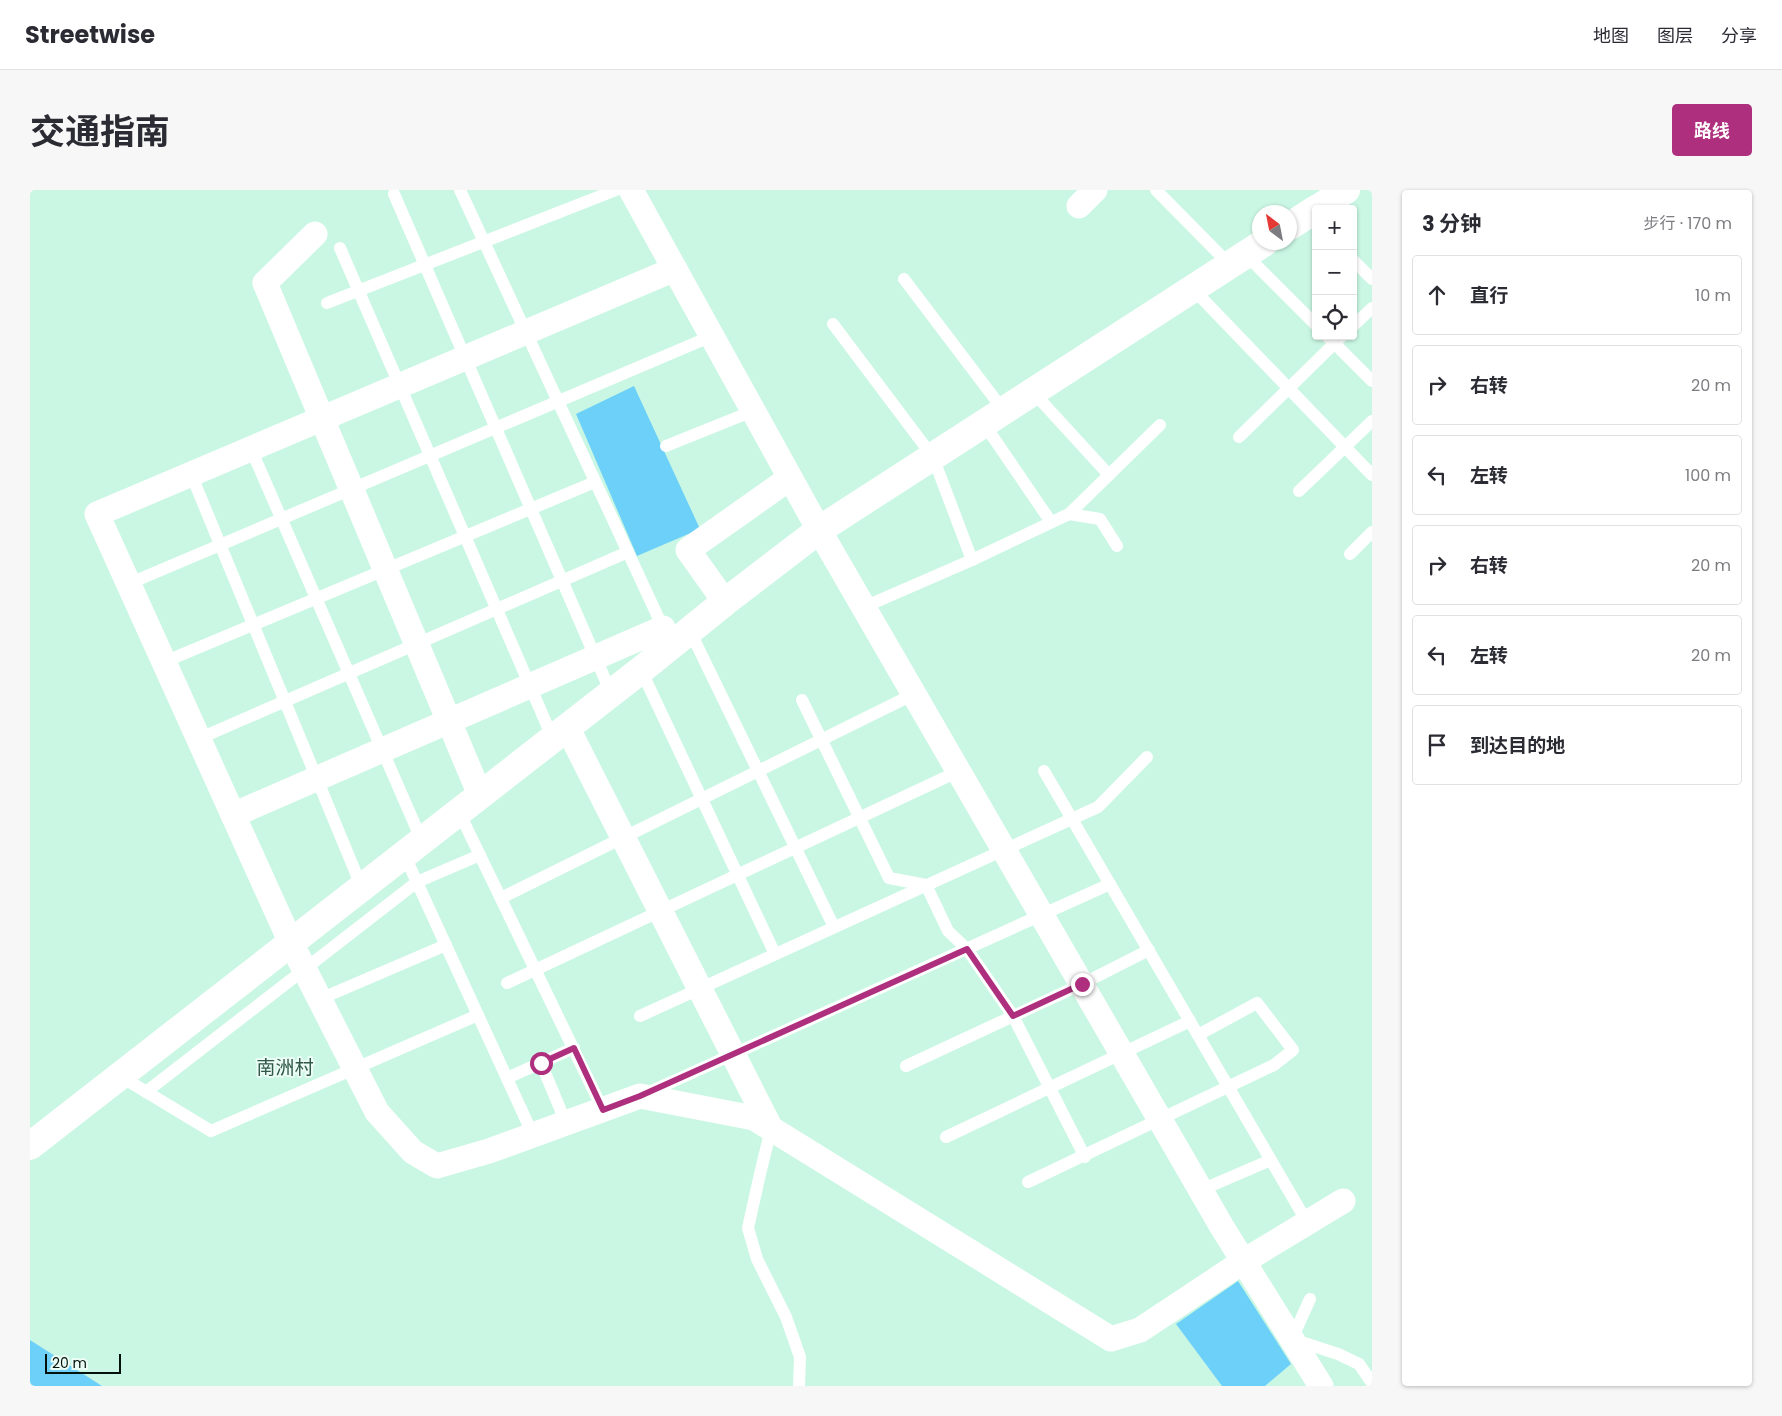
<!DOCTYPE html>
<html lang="zh">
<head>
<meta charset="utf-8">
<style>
  body { margin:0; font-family:Poppins,"Noto Sans SC",sans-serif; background:#f7f7f7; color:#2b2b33 }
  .controls { position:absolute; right:15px; top:15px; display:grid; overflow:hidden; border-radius:5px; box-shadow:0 1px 4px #0004 }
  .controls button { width:45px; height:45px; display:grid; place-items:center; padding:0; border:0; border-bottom:1px solid #e1e1e2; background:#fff; color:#2b2b33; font:25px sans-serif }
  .compass { position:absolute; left:1222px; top:15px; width:45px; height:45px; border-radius:50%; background:#fff; box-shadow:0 1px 4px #0004; rotate:328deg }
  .scale { position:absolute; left:15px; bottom:12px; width:76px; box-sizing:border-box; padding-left:5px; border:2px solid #03120c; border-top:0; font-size:14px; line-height:18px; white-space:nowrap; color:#03120c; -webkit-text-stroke:4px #ebfdf5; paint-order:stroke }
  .stop { position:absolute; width:15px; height:15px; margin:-11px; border:4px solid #ae2f7d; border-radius:50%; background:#fff }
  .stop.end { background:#ae2f7d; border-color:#fff; box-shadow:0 1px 5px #0008 }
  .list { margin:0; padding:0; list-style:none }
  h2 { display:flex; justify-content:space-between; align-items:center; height:65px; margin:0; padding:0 20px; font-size:21px }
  h2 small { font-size:16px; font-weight:400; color:#7c7c81 }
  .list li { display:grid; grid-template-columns:32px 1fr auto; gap:15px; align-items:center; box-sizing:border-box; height:80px; margin:0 10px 10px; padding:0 10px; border:1px solid #e1e1e2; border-radius:5px }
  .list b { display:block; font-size:19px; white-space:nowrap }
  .list em { font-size:16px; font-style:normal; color:#7c7c81 }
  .icon { flex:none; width:28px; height:28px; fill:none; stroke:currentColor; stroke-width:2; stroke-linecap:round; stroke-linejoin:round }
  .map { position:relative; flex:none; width:1342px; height:1196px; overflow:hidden; border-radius:5px }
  header { display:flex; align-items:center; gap:30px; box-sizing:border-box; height:70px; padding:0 25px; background:#fff; border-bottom:1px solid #e1e1e2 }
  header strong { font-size:24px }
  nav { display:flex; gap:28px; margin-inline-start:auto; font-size:18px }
  .intro { display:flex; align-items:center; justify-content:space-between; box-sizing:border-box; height:120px; padding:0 30px }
  h1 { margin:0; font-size:35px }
  .button { padding:12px 22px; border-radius:5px; background:#ae2f7d; color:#fff; font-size:18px; font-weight:700 }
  main { display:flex; gap:30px; padding:0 30px }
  aside { flex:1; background:#fff; border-radius:5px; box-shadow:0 1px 4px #0004 }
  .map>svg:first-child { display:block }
  .water { fill:#6dd0f8 }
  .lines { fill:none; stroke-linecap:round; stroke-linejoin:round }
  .lane { stroke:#fff; stroke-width:12 }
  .street { stroke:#fff; stroke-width:25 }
  .secondary { stroke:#fff; stroke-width:28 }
  .route { stroke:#ae2f7d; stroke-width:6 }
  .labels { text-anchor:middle; stroke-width:4; stroke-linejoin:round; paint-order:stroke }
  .quarter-label { font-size:19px; fill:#31594a; stroke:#ebfdf5 }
</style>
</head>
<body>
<header>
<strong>Streetwise</strong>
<nav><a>地图</a><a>图层</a><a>分享</a></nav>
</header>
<div class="intro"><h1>交通指南</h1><a class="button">路线</a></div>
<main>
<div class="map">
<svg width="1342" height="1196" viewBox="0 0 1342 1196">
  <rect width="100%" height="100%" fill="#caf7e4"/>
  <g class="water">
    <polygon points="604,196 670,339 607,366 546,224"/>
    <polygon points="1208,1091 1261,1174 1235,1196 1192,1196 1146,1134"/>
    <polygon points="0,1150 72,1196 0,1196"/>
  </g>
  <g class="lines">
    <g class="lane">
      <polyline points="430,0 635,442"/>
      <polyline points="1126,0 1200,75"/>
      <polyline points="364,4 581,503"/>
      <polyline points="310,58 523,549"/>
      <polyline points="1216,65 1286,135"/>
      <polyline points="1323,70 1342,89"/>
      <polyline points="874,89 974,221"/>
      <polyline points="1163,99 1342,285"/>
      <polyline points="297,113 586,0"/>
      <polyline points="803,134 903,267 942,370"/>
      <polyline points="1323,136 1342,118"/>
      <polyline points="1297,146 1342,191"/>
      <polyline points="1003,202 1079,285"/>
      <polyline points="954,234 1021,332"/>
      <polyline points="1209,247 1312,146"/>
      <polyline points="636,256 723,221"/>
      <polyline points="221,259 392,651"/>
      <polyline points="161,284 332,698"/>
      <polyline points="1269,301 1342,231"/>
      <polyline points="1039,324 1070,329 1087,356"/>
      <polyline points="1320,364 1342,342"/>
      <polyline points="98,394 682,146"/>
      <polyline points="834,417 942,370 1039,324 1130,235"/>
      <polyline points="660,441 804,737"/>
      <polyline points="134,472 565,292"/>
      <polyline points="611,480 745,764"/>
      <polyline points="772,510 859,688 896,695 918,741 937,759 983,826 1055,967"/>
      <polyline points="168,549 598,362"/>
      <polyline points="1014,581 1277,1032"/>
      <polyline points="429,622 573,920"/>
      <polyline points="374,664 503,945"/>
      <polyline points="471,708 884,504"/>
      <polyline points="477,793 929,581"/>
      <polyline points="290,809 416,755"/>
      <polyline points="610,826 1068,617 1117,567"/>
      <polyline points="511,873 536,933"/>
      <polyline points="876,876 1052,794 1119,760"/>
      <polyline points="90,886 181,941 448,825"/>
      <polyline points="477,888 544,858"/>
      <polyline points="116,902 387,692 450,665"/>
      <polyline points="615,904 1080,694"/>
      <polyline points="741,939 730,984 718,1038 727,1069 756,1127 770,1167 769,1196"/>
      <polyline points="916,947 1160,831"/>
      <polyline points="998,992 1244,875 1263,860 1227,813 1168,845"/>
      <polyline points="1171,1000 1241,970"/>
      <polyline points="1280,1109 1262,1149 1308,1164 1329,1174 1342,1193"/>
    </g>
    <g class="street">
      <polyline points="601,0 789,340 1192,1037 1291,1196"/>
      <polyline points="1049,16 1065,0"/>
      <polyline points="285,44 235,93 450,605"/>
      <polyline points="645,79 67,324 261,753 347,922 383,962 407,976 459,961 610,906 724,928 1081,1149 1110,1140 1214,1071 1313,1011"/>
      <polyline points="695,412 658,360 760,288"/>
      <polyline points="537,537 741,939"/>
      <polyline points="203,625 633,438"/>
    </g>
    <g class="secondary">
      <polyline points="1287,19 1316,0"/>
      <polyline points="1260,36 1286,19"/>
      <polyline points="0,956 611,480 695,412 789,340 1235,52"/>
    </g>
  </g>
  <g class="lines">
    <polyline class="route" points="511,873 544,858 573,920 610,906 937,759 983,826 1052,794"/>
  </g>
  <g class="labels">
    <g class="quarter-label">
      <text x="255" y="884">南洲村</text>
    </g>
  </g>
</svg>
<div class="controls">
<button>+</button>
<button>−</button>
<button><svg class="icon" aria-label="locate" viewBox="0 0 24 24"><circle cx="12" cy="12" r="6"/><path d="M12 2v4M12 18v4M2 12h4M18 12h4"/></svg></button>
</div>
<svg class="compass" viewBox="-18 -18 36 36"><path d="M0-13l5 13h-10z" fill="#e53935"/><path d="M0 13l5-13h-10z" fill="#7c7c81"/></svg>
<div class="scale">20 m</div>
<div class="stop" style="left:511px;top:873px"></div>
<div class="stop end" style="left:1052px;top:794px"></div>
</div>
<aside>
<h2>3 分钟<small>步行 · 170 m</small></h2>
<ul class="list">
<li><svg class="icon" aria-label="ahead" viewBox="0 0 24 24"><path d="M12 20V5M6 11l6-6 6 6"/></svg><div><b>直行</b></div><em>10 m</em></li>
<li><svg class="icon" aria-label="right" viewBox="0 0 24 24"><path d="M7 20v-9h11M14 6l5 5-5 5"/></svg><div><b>右转</b></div><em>20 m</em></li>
<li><svg class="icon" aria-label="left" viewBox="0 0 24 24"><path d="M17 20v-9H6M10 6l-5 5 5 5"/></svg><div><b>左转</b></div><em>100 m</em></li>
<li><svg class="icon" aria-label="right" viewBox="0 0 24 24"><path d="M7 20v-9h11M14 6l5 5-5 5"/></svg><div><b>右转</b></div><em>20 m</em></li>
<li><svg class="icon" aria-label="left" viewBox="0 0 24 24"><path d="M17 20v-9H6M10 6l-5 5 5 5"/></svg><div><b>左转</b></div><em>20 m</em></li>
<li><svg class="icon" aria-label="arrive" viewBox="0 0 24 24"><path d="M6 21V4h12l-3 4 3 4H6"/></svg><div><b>到达目的地</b></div></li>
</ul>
</aside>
</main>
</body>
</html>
